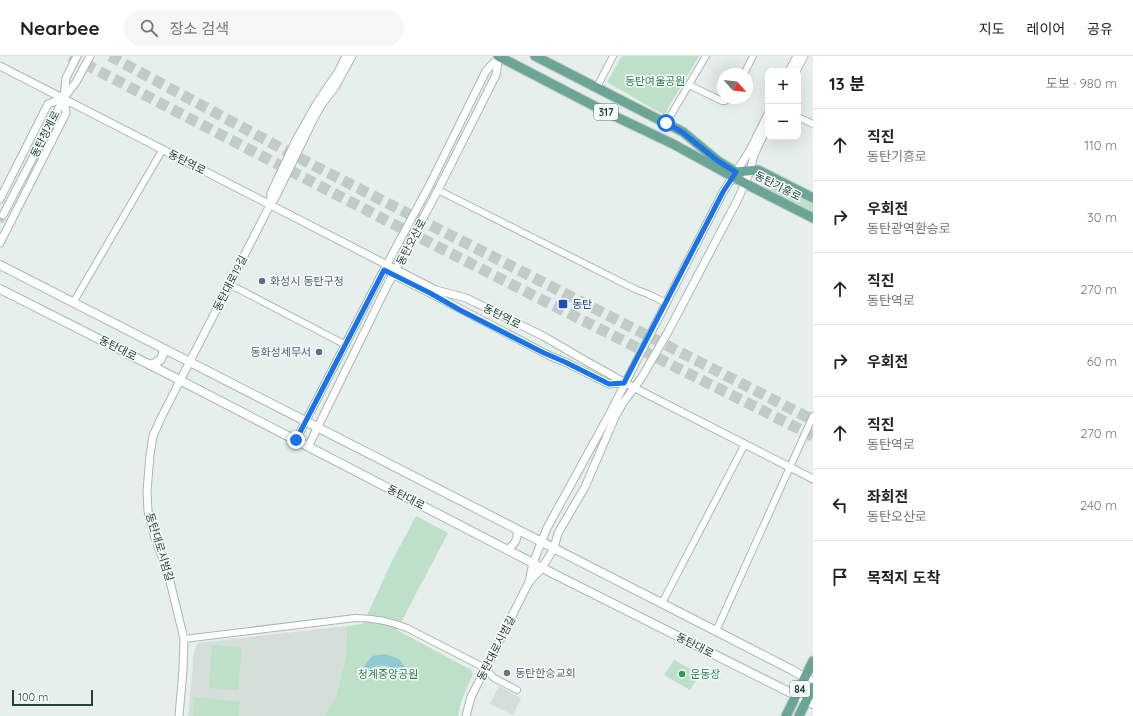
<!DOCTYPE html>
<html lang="ko">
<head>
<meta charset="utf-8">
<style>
  body { margin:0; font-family:Quicksand,"Noto Sans KR",sans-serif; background:#f6f6f6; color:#222 }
  .controls { position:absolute; right:12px; top:12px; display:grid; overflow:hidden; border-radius:8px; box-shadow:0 4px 16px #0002 }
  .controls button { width:36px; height:36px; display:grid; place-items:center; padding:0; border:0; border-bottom:1px solid #e0e0e0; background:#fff; color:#222; font:20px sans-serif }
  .compass { position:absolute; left:717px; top:12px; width:36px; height:36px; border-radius:50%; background:#fff; box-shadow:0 4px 16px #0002; rotate:117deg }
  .scale { position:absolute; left:12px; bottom:10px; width:81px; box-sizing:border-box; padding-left:4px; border:2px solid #24423a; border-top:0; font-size:11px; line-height:14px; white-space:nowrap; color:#24423a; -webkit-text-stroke:3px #f7fbf9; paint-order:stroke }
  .stop { position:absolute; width:12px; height:12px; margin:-9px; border:3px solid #1a73e8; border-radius:50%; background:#fff }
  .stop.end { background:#1a73e8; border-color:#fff; box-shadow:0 1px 4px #0008 }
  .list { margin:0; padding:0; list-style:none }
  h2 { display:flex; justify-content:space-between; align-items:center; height:52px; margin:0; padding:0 16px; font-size:17px }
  h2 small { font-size:13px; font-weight:400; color:#767676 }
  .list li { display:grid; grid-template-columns:26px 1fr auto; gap:12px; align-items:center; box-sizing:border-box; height:72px; padding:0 16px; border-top:1px solid #e0e0e0 }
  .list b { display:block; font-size:15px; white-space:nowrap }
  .list p { margin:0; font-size:13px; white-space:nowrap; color:#767676 }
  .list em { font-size:13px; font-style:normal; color:#767676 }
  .icon { flex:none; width:22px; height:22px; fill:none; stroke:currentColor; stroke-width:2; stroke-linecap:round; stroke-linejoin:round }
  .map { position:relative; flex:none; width:813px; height:660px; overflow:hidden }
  header { display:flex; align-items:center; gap:24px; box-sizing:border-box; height:56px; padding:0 20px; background:#fff; border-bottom:1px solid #e0e0e0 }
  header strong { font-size:19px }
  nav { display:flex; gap:22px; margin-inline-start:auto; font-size:14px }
  .search { width:280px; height:36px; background:#f6f6f6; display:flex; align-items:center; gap:10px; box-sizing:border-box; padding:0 14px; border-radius:22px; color:#767676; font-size:15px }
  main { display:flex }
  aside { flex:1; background:#fff }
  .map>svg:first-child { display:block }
  .built { fill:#d4dfda }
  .green { fill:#bfe0c8 }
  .water { fill:#8ec9d4 }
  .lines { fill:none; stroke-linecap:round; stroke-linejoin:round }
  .tertiary-tunnel { stroke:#bfccc8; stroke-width:7; stroke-dasharray:7 3.5; stroke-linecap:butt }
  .motorway-tunnel { stroke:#bfccc8; stroke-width:11; stroke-dasharray:11 5.5; stroke-linecap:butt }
  .minor-casing { stroke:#a8b8b2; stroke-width:8 }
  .tertiary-casing { stroke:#a8b8b2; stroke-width:9 }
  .secondary-casing { stroke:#a4bbb3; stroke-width:10 }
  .primary-casing { stroke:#c2cac8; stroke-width:11 }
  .minor { stroke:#fff; stroke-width:6 }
  .tertiary { stroke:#fff; stroke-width:7 }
  .secondary { stroke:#fff; stroke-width:8 }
  .primary { stroke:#6aa596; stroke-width:9 }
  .route { stroke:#1a73e8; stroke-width:5 }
  .service-dot { fill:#5c6f8a; stroke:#f7fbf9; stroke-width:1.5 }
  .transit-dot { fill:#1a4fb4; stroke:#f7fbf9; stroke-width:1.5 }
  .worship-dot { fill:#6b7280; stroke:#f7fbf9; stroke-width:1.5 }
  .leisure-dot { fill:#2e9e5b; stroke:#f7fbf9; stroke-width:1.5 }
  .labels { text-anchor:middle; stroke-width:3; stroke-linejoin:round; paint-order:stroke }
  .shield { fill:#f7fbf9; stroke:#637a73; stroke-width:1 }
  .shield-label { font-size:10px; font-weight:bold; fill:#24423a }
  .park-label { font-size:11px; fill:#2d7a4b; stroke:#f7fbf9 }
  .street-label { font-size:11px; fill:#24423a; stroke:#f7fbf9 }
  .service-label { font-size:11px; fill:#4e5e75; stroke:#f7fbf9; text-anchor:start }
  .transit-label { font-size:11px; fill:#164399; stroke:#f7fbf9; text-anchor:start }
  .worship-label { font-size:11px; fill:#5b616d; stroke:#f7fbf9; text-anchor:start }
  .leisure-label { font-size:11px; fill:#27864d; stroke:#f7fbf9; text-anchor:start }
</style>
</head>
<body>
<header>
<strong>Nearbee</strong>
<div class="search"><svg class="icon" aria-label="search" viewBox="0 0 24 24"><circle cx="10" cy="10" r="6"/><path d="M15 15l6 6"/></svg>장소 검색</div>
<nav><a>지도</a><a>레이어</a><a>공유</a></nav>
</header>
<main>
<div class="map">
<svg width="813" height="660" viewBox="0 0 813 660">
  <rect width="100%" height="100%" fill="#e6efeb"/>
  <g class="built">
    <polygon points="347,570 346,601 336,640 325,660 188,660 189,652 194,595 198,587"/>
    <polygon points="499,630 521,642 513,659 490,648"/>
  </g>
  <g class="green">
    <polygon points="622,0 699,0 664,59 607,26"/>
    <polygon points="770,127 813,148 813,156 768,134 766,132 766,130"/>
    <path d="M416,460L448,477L397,574L471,614L473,619C466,633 460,645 458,660H325L336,640L346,601L347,570L363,568L392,505Z"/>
    <polygon points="212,589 242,592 238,634 209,632"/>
    <polygon points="674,604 700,618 690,634 664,619"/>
    <polygon points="195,641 240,646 238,660 193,660"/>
  </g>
  <path class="water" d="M385,598L399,603L407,614L402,621C390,607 382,606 366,615L364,610L372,600Z"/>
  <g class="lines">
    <polyline class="tertiary-tunnel" points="0,166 3,159"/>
    <g class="motorway-tunnel">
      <path d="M70,0C252,95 434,190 618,282C683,315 748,347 813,380"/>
      <polyline points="110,0 305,105 813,364"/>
    </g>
    <defs>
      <g id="minor">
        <polyline points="744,18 753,0"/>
        <polyline points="689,29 722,45 725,45 730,42"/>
        <polyline points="597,31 613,0"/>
        <polyline points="798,61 813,68"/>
        <polyline points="666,67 706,0"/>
        <polyline points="438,134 637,234 648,238 666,247"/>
        <polyline points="229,228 346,289"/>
        <polyline points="73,247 163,93"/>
        <polyline points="662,547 745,388"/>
        <polyline points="716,575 813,360"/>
        <path d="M184,583L355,562C373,562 390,565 407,572L485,612L494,622L517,634"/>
      </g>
      <g id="tertiary">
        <polyline points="0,10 436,234 466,242 543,280 586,305 613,320 625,327 813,423"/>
        <polyline points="789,15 797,0"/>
        <polyline points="796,15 804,0"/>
        <polyline points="0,143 48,48 64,42"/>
        <polyline points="270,147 271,137 296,84 317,47 338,16 346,0"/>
        <polyline points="3,159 64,42 76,26 90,0"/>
        <polyline points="0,187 66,57 64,42 66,22 77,0"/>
        <polyline points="390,217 430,237 550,300 565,306 609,328 625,327"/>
        <polyline points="296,384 378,225 429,130 486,15 499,1"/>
        <polyline points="308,391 387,230 438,134 496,19 499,0"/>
        <path d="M507,494C514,489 520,482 516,473"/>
        <polyline points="529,526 542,512 554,492 558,477 585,431 615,361 623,347 642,321 669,274 738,143 750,115 754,99 768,69"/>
        <polyline points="179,660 183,614 184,583 168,517 155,482 148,455 147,435 150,399 153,380 161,362 270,149 276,140 314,62 322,48 335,31 352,0"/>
        <polyline points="466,660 471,641 529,526 533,507 547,472 609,359 723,136 749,96 768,58"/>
      </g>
      <g id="secondary">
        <polyline points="0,209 716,575 792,614 813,626"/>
        <polyline points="0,233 168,318 554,518 813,648"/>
        <path d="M150,309C161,305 162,304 164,293"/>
      </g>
      <g id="primary">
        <polyline points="498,0 604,55 673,88 750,130 813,162"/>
        <polyline points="535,0 683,76 718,105 736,116 758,114 813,142"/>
        <polyline points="786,660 813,605"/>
        <polyline points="799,660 813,631"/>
      </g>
    </defs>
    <use href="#minor" class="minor-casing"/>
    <use href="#tertiary" class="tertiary-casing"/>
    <use href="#secondary" class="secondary-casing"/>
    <use href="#primary" class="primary-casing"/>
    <use href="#minor" class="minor"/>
    <use href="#tertiary" class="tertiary"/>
    <use href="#secondary" class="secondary"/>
    <use href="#primary" class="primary"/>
  </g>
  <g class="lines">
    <polyline class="route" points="296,384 384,214 430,237 460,254 544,297 565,306 609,328 624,327 723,136 736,116 718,105 682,76 666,67"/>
  </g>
  <g class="service-dot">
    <circle cx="262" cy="225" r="4"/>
    <circle cx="319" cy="296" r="4"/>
  </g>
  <rect class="transit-dot" x="558" y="243" width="10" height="10" rx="2"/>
  <circle class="worship-dot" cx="507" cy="617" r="4"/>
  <circle class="leisure-dot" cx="682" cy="618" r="4"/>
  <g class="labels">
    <g class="shield">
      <rect x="594" y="48" width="24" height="16" rx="3"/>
      <rect x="790" y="625" width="20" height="16" rx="3"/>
    </g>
    <g class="shield-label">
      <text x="606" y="60">317</text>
      <text x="800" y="637">84</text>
    </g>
    <g class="park-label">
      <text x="655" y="29">동탄여울공원</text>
      <text x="388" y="622">청계중앙공원</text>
    </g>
    <g class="street-label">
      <text transform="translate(45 78) rotate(-63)" y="4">동탄청계로</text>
      <text transform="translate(187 106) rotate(27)" y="4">동탄역로</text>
      <text transform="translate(778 130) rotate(27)" y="4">동탄기흥로</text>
      <text transform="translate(411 186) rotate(-62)" y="4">동탄오산로</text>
      <text transform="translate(230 227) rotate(-63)" y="4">동탄대로19길</text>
      <text transform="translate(502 260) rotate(27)" y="4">동탄역로</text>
      <text transform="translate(118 292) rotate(27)" y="4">동탄대로</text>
      <text transform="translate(406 441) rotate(27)" y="4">동탄대로</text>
      <text transform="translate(160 491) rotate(73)" y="4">동탄대로시범길</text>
      <text transform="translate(695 589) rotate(27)" y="4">동탄대로</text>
      <text transform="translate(496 592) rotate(-63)" y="4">동탄대로시범길</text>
    </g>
    <g class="service-label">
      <text x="270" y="229">화성시 동탄구청</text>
      <text x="311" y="300" text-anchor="end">동화성세무서</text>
    </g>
    <g class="transit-label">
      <text x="572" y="252">동탄</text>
    </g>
    <g class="worship-label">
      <text x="515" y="621">동탄한승교회</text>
    </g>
    <g class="leisure-label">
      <text x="690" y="622">운동장</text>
    </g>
  </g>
</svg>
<div class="controls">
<button>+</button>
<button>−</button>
</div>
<svg class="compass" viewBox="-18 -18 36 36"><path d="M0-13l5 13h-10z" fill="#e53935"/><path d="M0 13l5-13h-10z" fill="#767676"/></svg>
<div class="scale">100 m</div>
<div class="stop" style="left:666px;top:67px"></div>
<div class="stop end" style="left:296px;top:384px"></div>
</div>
<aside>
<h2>13 분<small>도보 · 980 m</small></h2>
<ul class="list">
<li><svg class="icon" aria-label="ahead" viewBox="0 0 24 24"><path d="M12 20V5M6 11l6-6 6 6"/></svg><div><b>직진</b><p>동탄기흥로</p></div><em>110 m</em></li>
<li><svg class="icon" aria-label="right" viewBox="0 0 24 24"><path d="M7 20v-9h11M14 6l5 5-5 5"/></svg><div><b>우회전</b><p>동탄광역환승로</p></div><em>30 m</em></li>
<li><svg class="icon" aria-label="ahead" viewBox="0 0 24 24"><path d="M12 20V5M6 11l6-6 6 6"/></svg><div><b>직진</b><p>동탄역로</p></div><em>270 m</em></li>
<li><svg class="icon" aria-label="right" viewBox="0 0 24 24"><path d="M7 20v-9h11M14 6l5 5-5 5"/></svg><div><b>우회전</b></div><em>60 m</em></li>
<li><svg class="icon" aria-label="ahead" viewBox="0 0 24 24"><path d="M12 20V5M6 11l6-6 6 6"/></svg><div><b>직진</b><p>동탄역로</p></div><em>270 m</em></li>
<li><svg class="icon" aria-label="left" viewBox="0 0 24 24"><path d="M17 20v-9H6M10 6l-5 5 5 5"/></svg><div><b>좌회전</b><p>동탄오산로</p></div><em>240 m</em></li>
<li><svg class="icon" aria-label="arrive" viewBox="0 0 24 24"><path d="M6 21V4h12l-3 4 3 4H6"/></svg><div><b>목적지 도착</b></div></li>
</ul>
</aside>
</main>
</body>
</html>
